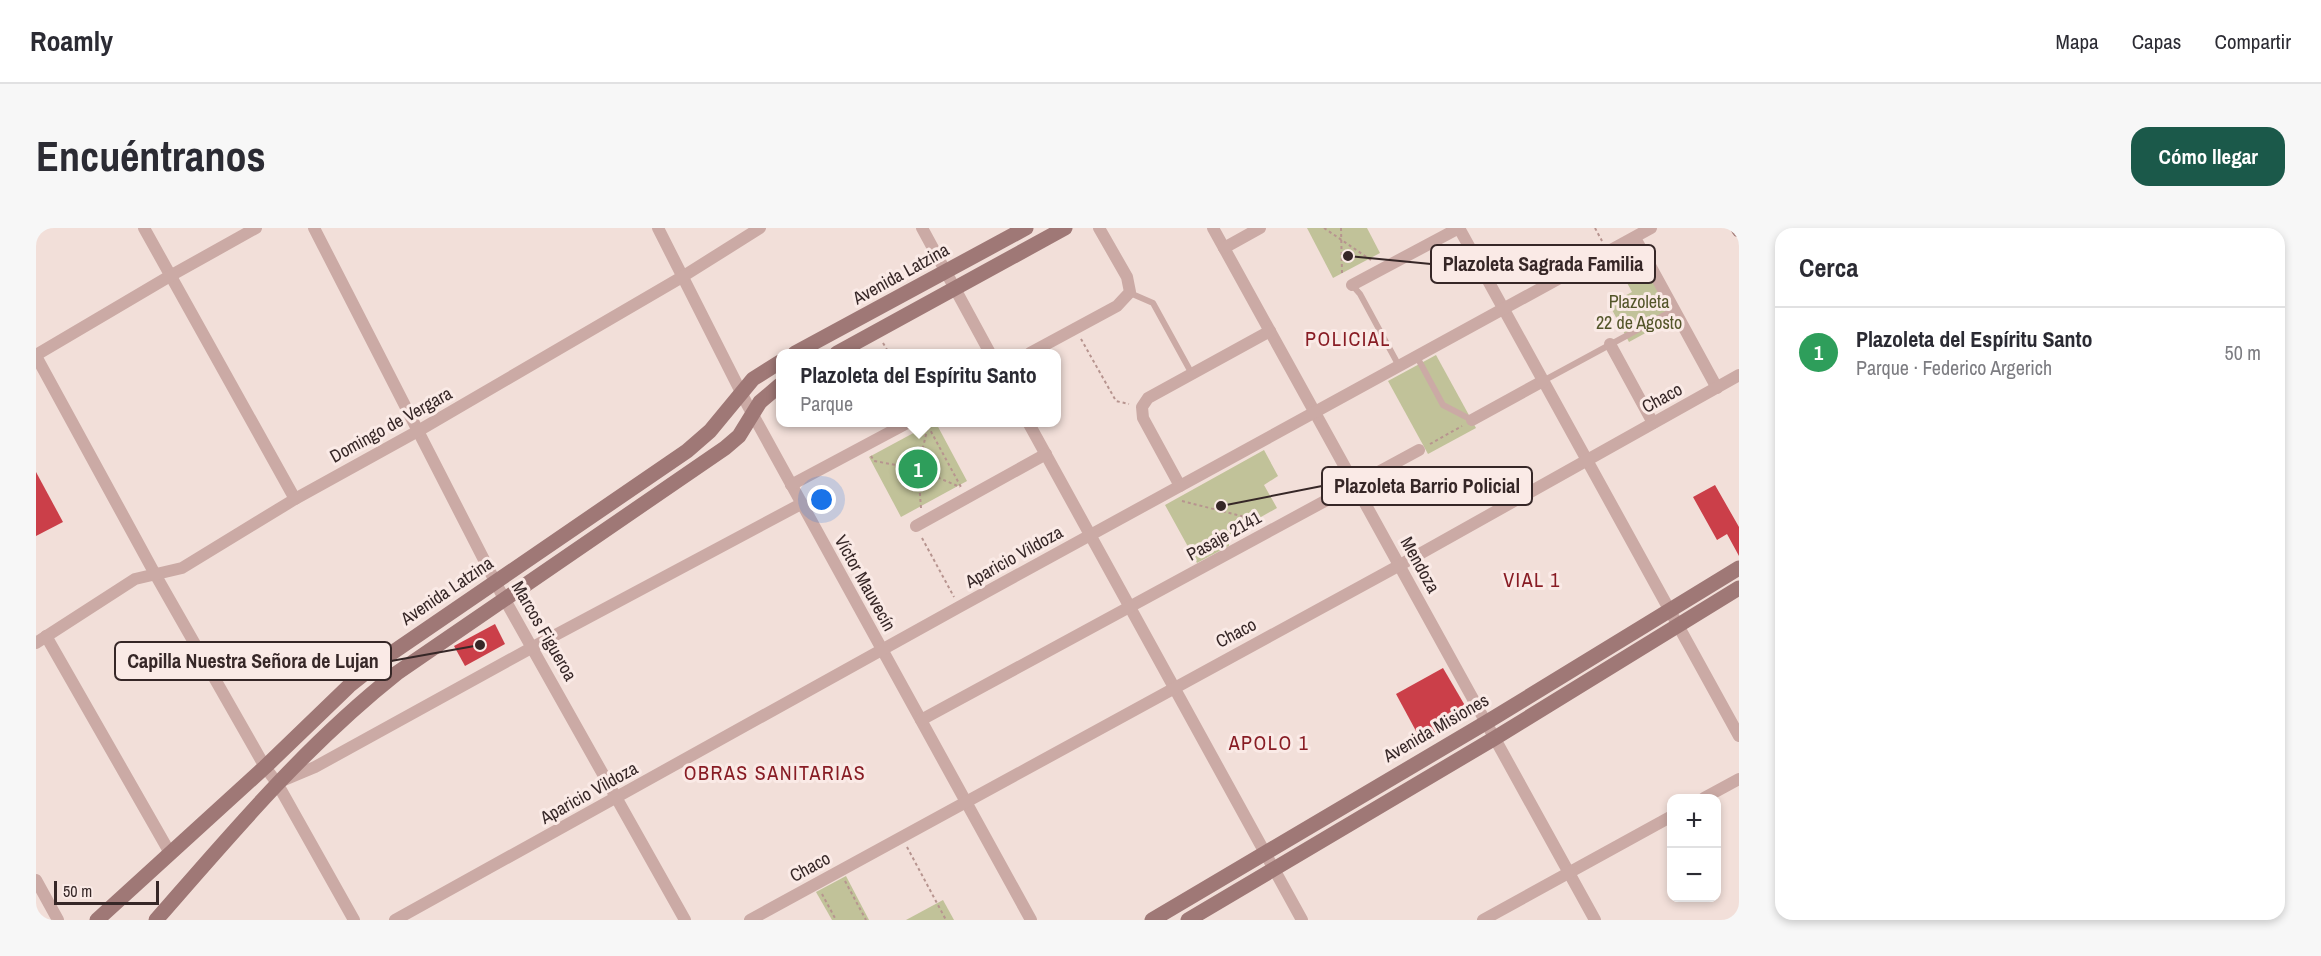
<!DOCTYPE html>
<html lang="es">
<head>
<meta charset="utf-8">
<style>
  body { margin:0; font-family:"Archivo Narrow",sans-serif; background:#f7f7f7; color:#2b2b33 }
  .controls { position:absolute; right:18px; bottom:18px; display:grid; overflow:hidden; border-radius:12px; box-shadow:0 3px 9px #0003 }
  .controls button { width:54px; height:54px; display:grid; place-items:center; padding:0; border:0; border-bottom:2px solid #e1e1e2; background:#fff; color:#2b2b33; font:30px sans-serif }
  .scale { position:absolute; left:18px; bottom:15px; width:105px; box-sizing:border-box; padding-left:6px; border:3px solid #362727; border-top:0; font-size:16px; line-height:21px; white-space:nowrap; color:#362727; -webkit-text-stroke:4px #faeae6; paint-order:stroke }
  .you { position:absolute; left:786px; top:272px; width:21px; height:21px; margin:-15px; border:4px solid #fff; border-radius:50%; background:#1a73e8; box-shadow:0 0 0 9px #1a73e833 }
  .badge { display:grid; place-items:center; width:39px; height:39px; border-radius:50%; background:#1b594a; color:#fff; font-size:20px; font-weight:700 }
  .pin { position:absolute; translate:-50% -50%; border:3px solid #fff; box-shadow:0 2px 6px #0006 }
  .popup { position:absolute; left:740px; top:121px; width:285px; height:78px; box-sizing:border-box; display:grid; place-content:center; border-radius:12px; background:#fff; filter:drop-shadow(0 2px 4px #0005); font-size:20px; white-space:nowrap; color:#7c7c81 }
  .popup b { font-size:22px; color:#2b2b33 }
  .popup::after { content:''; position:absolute; left:50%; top:100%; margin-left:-12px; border:12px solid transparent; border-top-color:#fff }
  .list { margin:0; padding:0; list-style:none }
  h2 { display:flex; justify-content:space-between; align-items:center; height:78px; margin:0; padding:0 24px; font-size:26px }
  h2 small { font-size:20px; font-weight:400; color:#7c7c81 }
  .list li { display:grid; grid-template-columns:39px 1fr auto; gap:18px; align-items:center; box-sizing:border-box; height:90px; padding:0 24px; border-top:2px solid #e1e1e2 }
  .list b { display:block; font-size:22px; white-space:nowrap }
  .list p { margin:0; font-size:20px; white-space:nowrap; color:#7c7c81 }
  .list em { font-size:20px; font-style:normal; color:#7c7c81 }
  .map { position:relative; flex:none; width:1703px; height:692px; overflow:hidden; border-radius:18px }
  header { display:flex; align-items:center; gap:36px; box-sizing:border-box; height:84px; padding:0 30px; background:#fff; border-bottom:2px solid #e1e1e2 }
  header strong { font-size:28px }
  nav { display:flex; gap:33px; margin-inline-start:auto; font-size:21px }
  .intro { display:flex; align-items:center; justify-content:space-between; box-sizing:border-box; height:144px; padding:0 36px }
  h1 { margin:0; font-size:42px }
  .button { padding:15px 27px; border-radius:18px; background:#1b594a; color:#fff; font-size:21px; font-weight:700 }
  main { display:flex; gap:36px; padding:0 36px }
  aside { flex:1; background:#fff; border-radius:18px; box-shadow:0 3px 9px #0003 }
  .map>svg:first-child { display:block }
  .green { fill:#c1c299 }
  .building { fill:#cb3f49 }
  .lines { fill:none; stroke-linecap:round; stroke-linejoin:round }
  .path { stroke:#b7948f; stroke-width:2; stroke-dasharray:3 3; stroke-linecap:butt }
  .lane { stroke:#cbaaa5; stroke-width:6 }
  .street { stroke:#cbaaa5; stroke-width:12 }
  .secondary { stroke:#9f7876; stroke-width:15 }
  .labels { text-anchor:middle; stroke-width:6; stroke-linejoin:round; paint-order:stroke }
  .street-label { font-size:18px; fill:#362727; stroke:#faeae6 }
  .park-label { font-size:18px; fill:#535529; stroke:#faeae6 }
  .neighbourhood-label { font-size:20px; letter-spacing:1.5px; fill:#881c24; stroke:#faeae6 }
  .leader { fill:none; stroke:#362727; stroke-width:2 }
  .callout-dot { fill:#362727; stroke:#faeae6; stroke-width:2 }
  .callout { fill:#faeae6; stroke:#362727; stroke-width:2 }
  .callout-label { font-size:20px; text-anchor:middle; font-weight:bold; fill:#362727 }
</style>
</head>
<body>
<header>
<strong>Roamly</strong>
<nav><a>Mapa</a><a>Capas</a><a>Compartir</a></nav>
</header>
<div class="intro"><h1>Encuéntranos</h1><a class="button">Cómo llegar</a></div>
<main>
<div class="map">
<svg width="1703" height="692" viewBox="0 0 1703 692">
  <rect width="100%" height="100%" fill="#f2dfd9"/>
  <g class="green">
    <polygon points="1271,0 1331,0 1344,25 1297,50"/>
    <polygon points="1592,21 1598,21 1602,24 1637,90 1593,114 1573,76 1596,64 1577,29"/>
    <polygon points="1400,127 1440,200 1392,226 1352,153"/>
    <polygon points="896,195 900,195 931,253 865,289 833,229"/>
    <polygon points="1228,222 1242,248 1228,257 1241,280 1193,307 1193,318 1161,335 1129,277"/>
    <polygon points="810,648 833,692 796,692 780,664"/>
    <polygon points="907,672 918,692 870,692"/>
  </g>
  <g class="building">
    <polygon points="0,244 27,294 0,308"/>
    <polygon points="1679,257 1703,299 1703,328 1691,306 1681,312 1657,269"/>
    <polygon points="459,396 469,416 429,438 418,418"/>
    <polygon points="1407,440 1431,481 1428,493 1387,516 1360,466"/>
  </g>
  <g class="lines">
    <g class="path">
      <polyline points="1288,0 1335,32"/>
      <polyline points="1305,0 1306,45 1308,47"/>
      <polyline points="1559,0 1566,13"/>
      <polyline points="1045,111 1080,173 1093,176"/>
      <polyline points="847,115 853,125"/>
      <polyline points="892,198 925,259"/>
      <polyline points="1394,216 1426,198"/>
      <polyline points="835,228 838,233 882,241 924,259"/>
      <polyline points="1146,273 1225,293"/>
      <polyline points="885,280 882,241 892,198 890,194"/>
      <polyline points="886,310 918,369"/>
      <polyline points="871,619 910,692"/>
      <polyline points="809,653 830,692"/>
      <polyline points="786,666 800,692"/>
    </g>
    <g class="lane">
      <polyline points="1316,57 1324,66 1363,138"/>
      <polyline points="1094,65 1117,75 1156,146"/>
      <polyline points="1381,129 1407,177 1436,192"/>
      <polyline points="1507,153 1638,82"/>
    </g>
    <g class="street">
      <polyline points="108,0 259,271"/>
      <polyline points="278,0 464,363 649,692"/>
      <polyline points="622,0 711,176 995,692"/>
      <polyline points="886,0 954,125"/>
      <polyline points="1177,0 1559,692"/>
      <polyline points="1423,0 1703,508"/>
      <polyline points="1599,10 1681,160"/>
      <polyline points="1188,20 1224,0"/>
      <polyline points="1316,57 1423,0"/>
      <polyline points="1574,116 1617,195"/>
      <polyline points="994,125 1081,78 1094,64 1091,49 1063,0"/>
      <polyline points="0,127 134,48 220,0"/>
      <polyline points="0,128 119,346 229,539 241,555 318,692"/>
      <polyline points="1436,192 1507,153"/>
      <polyline points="992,194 1266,692"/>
      <polyline points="755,257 873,194"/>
      <polyline points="1144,258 1107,190 1106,179 1112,170 1234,103"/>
      <polyline points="880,298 1010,226"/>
      <polyline points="10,408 134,625"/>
      <polyline points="0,415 99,351 146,340 259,271 382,203 646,49 724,0"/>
      <polyline points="885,492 1383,222"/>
      <polyline points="248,552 279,539 497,419 765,276"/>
      <polyline points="1668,570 1703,551"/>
      <polyline points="0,652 22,692"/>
      <polyline points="359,692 923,379 1615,0"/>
      <polyline points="714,692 1364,337 1703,147"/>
      <polyline points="1447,692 1636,588"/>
    </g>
    <g class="secondary">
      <polyline points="1702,0 1703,2"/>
      <polyline points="759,125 990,0"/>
      <polyline points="801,125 1029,0"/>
      <polyline points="61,692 229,539 313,458 347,431 651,223 674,203 717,151 744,134"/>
      <path d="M120,692C197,604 269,518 361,445L689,220L703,208L724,174L744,157"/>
      <polyline points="1116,692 1451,494 1703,340"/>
      <polyline points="1152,692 1459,510 1703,360"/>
    </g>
  </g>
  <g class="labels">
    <g class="street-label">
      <text transform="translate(865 46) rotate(-29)" y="6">Avenida Latzina</text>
      <text transform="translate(1626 170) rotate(-29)" y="6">Chaco</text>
      <text transform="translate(355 197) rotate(-29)" y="6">Domingo de Vergara</text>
      <text transform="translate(1188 308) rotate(-29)" y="6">Pasaje 2141</text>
      <text transform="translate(978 329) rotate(-29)" y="6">Aparicio Vildoza</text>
      <text transform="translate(1384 337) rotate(61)" y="6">Mendoza</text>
      <text transform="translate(829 355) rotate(61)" y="6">Víctor Mauvecín</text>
      <text transform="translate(411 363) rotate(-34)" y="6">Avenida Latzina</text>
      <text transform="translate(508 403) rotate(60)" y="6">Marcos Figueroa</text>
      <text transform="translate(1200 405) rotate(-28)" y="6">Chaco</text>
      <text transform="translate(1400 500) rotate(-30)" y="6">Avenida Misiones</text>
      <text transform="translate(553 565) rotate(-29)" y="6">Aparicio Vildoza</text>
      <text transform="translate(774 639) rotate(-29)" y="6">Chaco</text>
    </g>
    <g class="park-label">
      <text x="1603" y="80">Plazoleta<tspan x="1603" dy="21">22 de Agosto</tspan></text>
    </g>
    <g class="neighbourhood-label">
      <text x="1312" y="118">POLICIAL</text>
      <text x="1496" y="359">VIAL 1</text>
      <text x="1233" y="522">APOLO 1</text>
      <text x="739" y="552">OBRAS SANITARIAS</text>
    </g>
  </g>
  <path class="leader" d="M1312 28L1395 36M1185 278L1286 258M444 417L355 433"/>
  <g class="callout-dot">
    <circle cx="1312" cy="28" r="6"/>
    <circle cx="1185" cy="278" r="6"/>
    <circle cx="444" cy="417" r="6"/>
  </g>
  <g class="callout">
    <rect x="1395" y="17" width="224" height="38" rx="6"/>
    <rect x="1286" y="239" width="210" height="38" rx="6"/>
    <rect x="79" y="414" width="276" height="38" rx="6"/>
  </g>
  <g class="callout-label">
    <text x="1507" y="43">Plazoleta Sagrada Familia</text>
    <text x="1391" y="265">Plazoleta Barrio Policial</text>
    <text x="217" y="440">Capilla Nuestra Señora de Lujan</text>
  </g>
</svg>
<div class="controls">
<button>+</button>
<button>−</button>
</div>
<div class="scale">50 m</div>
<div class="you"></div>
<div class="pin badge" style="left:882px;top:241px;background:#2e9e5b">1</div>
<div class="popup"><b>Plazoleta del Espíritu Santo</b>Parque</div>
</div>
<aside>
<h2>Cerca<small></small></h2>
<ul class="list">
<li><span class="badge" style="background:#2e9e5b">1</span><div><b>Plazoleta del Espíritu Santo</b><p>Parque · Federico Argerich</p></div><em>50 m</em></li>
</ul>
</aside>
</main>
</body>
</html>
